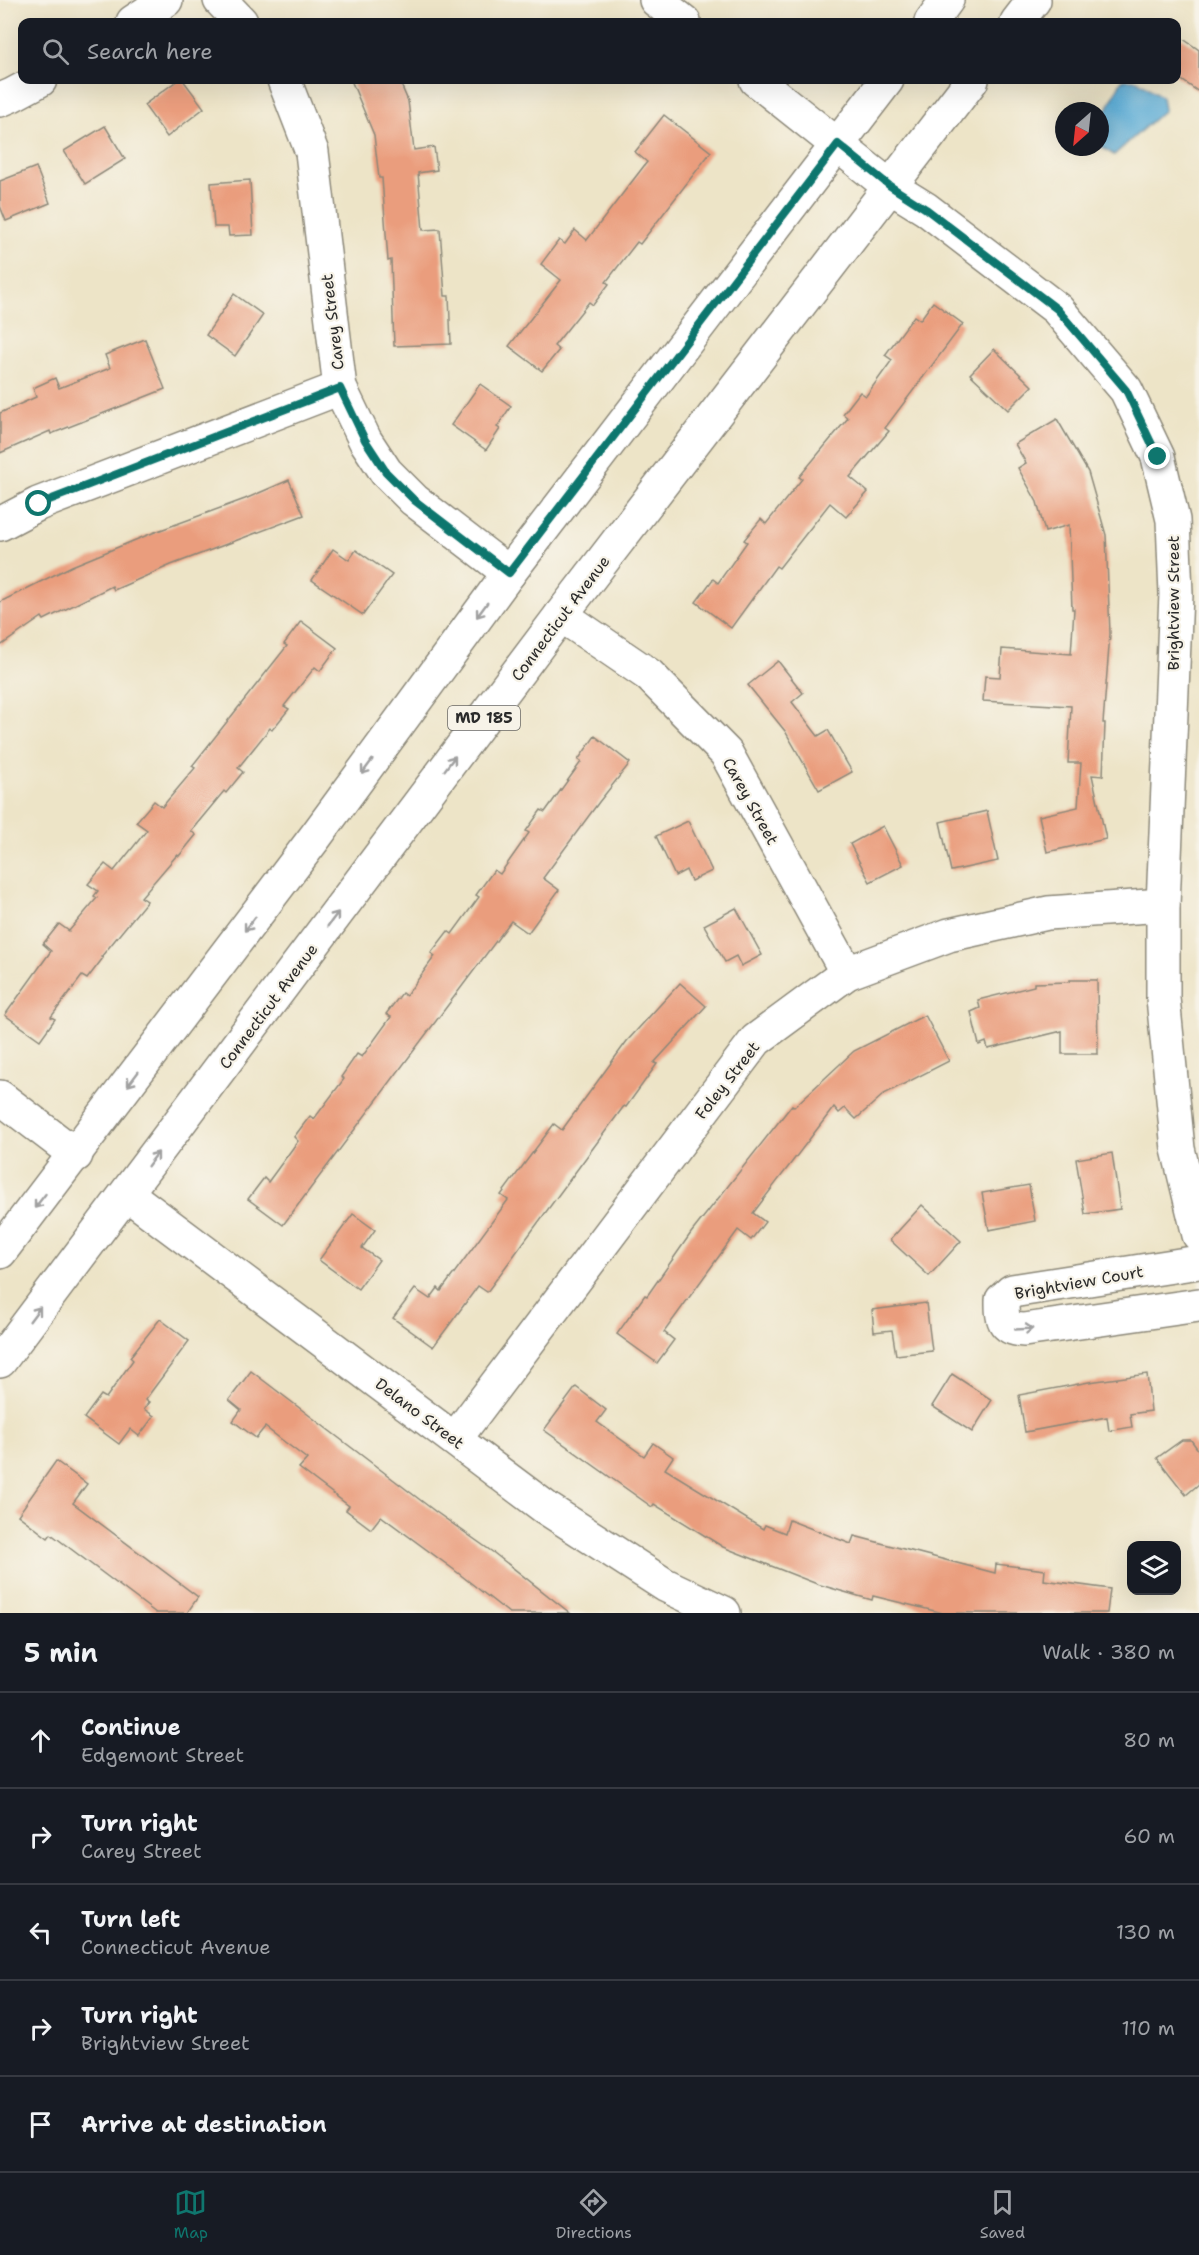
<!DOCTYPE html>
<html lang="en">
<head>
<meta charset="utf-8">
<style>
  body { margin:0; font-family:"Shantell Sans",sans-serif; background:#242831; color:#f1f3f6 }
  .controls { position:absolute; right:18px; bottom:18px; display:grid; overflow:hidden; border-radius:12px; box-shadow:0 6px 24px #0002 }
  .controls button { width:54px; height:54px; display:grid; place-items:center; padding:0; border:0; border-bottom:2px solid #363941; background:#171b24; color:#f1f3f6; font:30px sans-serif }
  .compass { position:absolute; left:1055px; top:102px; width:54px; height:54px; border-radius:50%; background:#171b24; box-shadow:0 6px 24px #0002; rotate:207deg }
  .stop { position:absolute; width:18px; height:18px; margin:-14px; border:4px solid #0f766e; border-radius:50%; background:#fff }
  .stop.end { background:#0f766e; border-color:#fff; box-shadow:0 2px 6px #0008 }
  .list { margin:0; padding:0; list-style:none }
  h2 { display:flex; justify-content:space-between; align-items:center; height:78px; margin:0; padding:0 24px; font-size:26px }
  h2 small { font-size:20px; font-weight:400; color:#9ea1a6 }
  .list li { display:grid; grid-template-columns:39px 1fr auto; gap:18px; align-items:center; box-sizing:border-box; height:96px; padding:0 24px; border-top:2px solid #363941 }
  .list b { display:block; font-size:22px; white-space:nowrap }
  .list p { margin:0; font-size:20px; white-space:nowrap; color:#9ea1a6 }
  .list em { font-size:20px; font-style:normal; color:#9ea1a6 }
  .icon { flex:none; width:33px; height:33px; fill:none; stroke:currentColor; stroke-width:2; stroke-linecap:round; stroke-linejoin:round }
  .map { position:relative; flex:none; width:1199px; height:1613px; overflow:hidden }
  .search { position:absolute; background:#171b24; box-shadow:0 6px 24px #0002; left:18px; right:18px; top:18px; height:66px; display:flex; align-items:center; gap:15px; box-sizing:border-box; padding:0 21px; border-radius:12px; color:#9ea1a6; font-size:22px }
  .sheet { height:558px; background:#171b24 }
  nav { display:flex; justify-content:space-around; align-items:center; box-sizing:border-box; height:84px; border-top:2px solid #363941; background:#171b24; font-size:16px; color:#9ea1a6 }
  nav a { display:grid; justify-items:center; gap:3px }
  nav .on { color:#0f766e }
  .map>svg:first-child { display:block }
  .water { fill:#5bacd5; stroke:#436c80; stroke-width:1.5 }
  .building { fill:#ea9d7d }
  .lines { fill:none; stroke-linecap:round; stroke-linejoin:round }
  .minor-casing { stroke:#8c8879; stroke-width:36 }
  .major-casing { stroke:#8c8879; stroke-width:36 }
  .minor { stroke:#fff; stroke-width:33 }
  .major { stroke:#fff; stroke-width:33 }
  .oneway { stroke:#a0a0a0 }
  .route { stroke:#0f766e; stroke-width:8 }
  .labels { text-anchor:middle; stroke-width:4.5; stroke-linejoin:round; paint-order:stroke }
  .shield { fill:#f7f3e8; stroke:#686764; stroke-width:1.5 }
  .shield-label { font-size:15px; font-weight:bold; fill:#2b2b2b }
  .street-label { font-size:16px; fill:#2b2b2b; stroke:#f7f3e8 }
</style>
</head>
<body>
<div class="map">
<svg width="1199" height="1613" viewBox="0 0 1199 1613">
  <rect width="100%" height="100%" fill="#f7f3e8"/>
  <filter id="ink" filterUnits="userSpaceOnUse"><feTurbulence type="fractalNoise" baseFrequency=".0167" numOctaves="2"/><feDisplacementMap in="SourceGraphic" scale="12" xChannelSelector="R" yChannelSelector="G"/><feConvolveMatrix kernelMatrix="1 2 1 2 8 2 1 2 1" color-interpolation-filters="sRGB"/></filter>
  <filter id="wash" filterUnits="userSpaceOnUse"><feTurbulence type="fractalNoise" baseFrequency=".008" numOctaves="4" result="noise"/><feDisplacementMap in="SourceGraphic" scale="24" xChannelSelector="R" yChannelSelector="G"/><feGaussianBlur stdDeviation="1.35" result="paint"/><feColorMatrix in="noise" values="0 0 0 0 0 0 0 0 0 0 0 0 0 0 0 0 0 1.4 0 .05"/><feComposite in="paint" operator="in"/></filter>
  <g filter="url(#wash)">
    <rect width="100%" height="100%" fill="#ede4c7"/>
    <polygon class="water" points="1122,80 1137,80 1162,97 1164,110 1114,155 1100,146 1100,123"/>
    <g id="blocks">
      <g class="building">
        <polygon points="1176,34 1199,50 1199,92 1176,76"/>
        <polygon points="178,80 183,80 204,108 167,137 144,105"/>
        <polygon points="351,80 399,80 408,101 414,150 434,147 437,170 418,173 423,230 440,229 445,296 449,296 451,344 394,346 391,260 388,261 382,178 379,178 374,135"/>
        <polygon points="664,115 711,152 640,244 637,242 606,282 609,284 593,305 589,302 554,346 559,350 542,371 509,346 561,280 541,264 559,240 565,244 575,230 587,240 647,162 635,152"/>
        <polygon points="105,126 125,159 85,184 64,151"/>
        <polygon points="36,167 50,203 6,221 0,206 0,181"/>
        <polygon points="250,180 253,235 229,236 228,227 214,227 211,183"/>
        <polygon points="234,294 263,315 235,356 206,335"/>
        <polygon points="933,302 963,324 885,428 889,431 850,477 868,492 846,517 830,503 779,568 776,566 731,628 696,602 713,579 718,583 747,542 744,540 761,519 766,524 802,479 799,477 848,418 843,414 860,392 866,396 892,360 885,355 914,316 920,320"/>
        <polygon points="145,339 165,389 51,434 50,431 0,453 0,413 36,397 33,388 55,378 59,388 110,368 105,355"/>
        <polygon points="994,349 1032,386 1008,410 970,374"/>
        <polygon points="480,384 511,406 497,427 500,429 486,450 451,425"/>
        <polygon points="1057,419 1088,472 1106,535 1110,634 1103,723 1105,723 1103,776 1092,775 1106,839 1047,852 1039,816 1078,807 1081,763 1068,763 1071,706 983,701 985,676 1000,677 1002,649 1071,654 1074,609 1072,609 1069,525 1045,532 1037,502 1018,468 1026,463 1015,444"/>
        <polygon points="289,480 304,515 171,565 114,590 112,586 44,620 42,617 0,646 0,602 72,566 155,532 245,499"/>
        <polygon points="333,549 349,560 356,550 392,575 363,615 312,580"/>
        <polygon points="301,621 337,648 320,671 315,667 284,706 289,709 272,730 270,728 238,768 243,772 226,793 224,791 191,831 196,835 179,856 177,855 141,897 147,901 101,957 103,958 87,979 82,976 51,1017 55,1019 40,1040 5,1015 51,951 43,944 59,924 69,931 97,898 94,896 98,891 88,884 105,864 114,871 147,830 136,822 154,801 162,807 195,768 192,766 287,646 284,644"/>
        <polygon points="778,661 803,693 792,702 818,736 828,730 852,772 819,790 785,731 748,685"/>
        <polygon points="595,736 630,763 599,802 543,878 559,890 528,933 511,921 283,1225 248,1199 264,1178 268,1182 298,1141 294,1137 310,1116 314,1119 344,1079 341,1077 357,1054 362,1057 391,1017 386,1014 402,993 406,996 435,956 431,953 448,931 452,934 479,897 476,895 494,870 500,874 529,833 526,831 541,810 545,812 581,762 578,760"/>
        <polygon points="987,811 998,861 951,871 940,822"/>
        <polygon points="688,821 712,871 691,881 686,870 675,876 656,836"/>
        <polygon points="883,826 903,865 870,882 850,844"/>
        <polygon points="736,908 762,955 741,966 736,956 725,962 704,925"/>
        <polygon points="1070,980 1097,980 1098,1054 1062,1054 1062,1031 988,1049 986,1042 979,1045 971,1012 980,1008 978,1000 1034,986 1034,983 1070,982"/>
        <polygon points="680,983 706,1006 654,1063 657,1064 626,1107 624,1106 487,1292 478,1286 433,1347 393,1318 415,1289 430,1299 438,1288 441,1291 508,1200 501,1195 554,1124 562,1130 627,1041"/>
        <polygon points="925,1015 949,1061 884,1094 856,1119 845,1108 839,1113 834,1107 753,1213 765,1222 751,1240 738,1230 664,1332 674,1340 657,1363 617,1334 645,1295 647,1296 691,1233 792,1105 794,1107 854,1051"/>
        <polygon points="1112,1153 1120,1209 1085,1214 1076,1159"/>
        <polygon points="1029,1185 1035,1221 989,1230 982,1193"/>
        <polygon points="922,1205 961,1241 929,1276 890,1240"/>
        <polygon points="353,1214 375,1230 362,1248 379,1260 358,1289 319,1260"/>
        <polygon points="926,1303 932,1351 896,1355 892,1330 874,1332 872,1310"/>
        <polygon points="160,1319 189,1341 145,1400 149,1402 144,1409 154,1416 139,1436 130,1429 119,1444 84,1418 101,1395 106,1398 133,1360 130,1357"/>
        <polygon points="251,1371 436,1512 494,1553 570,1613 509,1613 453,1569 381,1516 371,1529 346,1510 349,1506 299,1468 307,1459 265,1427 256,1438 233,1421 241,1410 229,1400"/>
        <polygon points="952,1374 992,1400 972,1432 932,1406"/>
        <polygon points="1147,1374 1151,1411 1130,1414 1132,1427 1109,1431 1107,1417 1025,1432 1019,1395 1089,1382"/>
        <polygon points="576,1387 606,1410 597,1422 644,1456 653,1443 673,1457 665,1469 763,1529 765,1525 785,1533 789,1520 851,1544 854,1536 995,1573 996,1564 1045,1570 1044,1580 1110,1589 1107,1613 943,1613 873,1596 872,1600 817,1584 723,1547 654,1504 652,1507 544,1430"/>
        <polygon points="1182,1440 1191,1440 1199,1451 1199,1484 1186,1495 1157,1458"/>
        <polygon points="56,1461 87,1484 73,1503 198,1597 187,1613 156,1613 51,1534 48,1538 18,1515"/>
      </g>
    </g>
  </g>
  <g filter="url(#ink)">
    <use href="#blocks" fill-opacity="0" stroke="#8c8879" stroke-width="1.5"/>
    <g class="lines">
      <defs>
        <g id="minor">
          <polyline points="220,0 241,22"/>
          <polyline points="656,0 684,22"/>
          <polyline points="133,22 166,0"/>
          <polyline points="284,80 312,152 340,388 365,440 386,472 414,500 509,573"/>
          <polyline points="756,80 889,186 926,209 1057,309 1126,390 1158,457 1173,520 1176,594 1163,905 1163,998 1178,1149 1199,1235"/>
          <polyline points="0,100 12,95 40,80"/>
          <polyline points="0,524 38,504 340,388"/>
          <polyline points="561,615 649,675 726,753 847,973"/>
          <polyline points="0,1097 76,1155"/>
          <polyline points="127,1194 546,1508 665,1585 724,1613"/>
          <path d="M1199,1262L1012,1291L1002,1300C1002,1318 1002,1329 1024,1330L1199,1305"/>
          <polyline points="455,1439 756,1040 847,973 949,935 1048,913 1163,905"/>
        </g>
        <g id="major">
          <polyline points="931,22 947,0"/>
          <polyline points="1017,22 1034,0"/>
          <polyline points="0,1252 316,836 509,573 887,80"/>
          <polyline points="0,1361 561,615 972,80"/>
        </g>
      </defs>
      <use href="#minor" class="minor-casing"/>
      <use href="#major" class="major-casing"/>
      <use href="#minor" class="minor"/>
      <use href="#major" class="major"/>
    </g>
    <defs><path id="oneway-shaft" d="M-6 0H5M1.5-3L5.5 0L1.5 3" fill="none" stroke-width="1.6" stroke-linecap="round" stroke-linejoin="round" transform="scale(1.5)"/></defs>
    <g class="oneway">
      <use href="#oneway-shaft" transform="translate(482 610) rotate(126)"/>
      <use href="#oneway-shaft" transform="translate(450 763) rotate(-53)"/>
      <use href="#oneway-shaft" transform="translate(367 767) rotate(126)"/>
      <use href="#oneway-shaft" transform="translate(333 919) rotate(-53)"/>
      <use href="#oneway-shaft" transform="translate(250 924) rotate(127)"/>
      <use href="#oneway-shaft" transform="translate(133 1079) rotate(127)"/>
      <use href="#oneway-shaft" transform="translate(153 1159) rotate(-53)"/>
      <use href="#oneway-shaft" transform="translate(40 1201) rotate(128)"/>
      <use href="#oneway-shaft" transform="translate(35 1314) rotate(-53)"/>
      <use href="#oneway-shaft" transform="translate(1024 1329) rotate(-3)"/>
    </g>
  </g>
  <g class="lines" filter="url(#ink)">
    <polyline class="route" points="39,504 340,388 365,440 386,472 414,500 509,573 838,144 890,186 926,209 1057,309 1126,390 1158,457"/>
  </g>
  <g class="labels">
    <rect class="shield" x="448" y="706" width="72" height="24" rx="4.5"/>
    <g class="shield-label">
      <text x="484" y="723">MD 185</text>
    </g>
    <g class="street-label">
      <text transform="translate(332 322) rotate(-97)" y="6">Carey Street</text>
      <text transform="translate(1173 603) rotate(-90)" y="6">Brightview Street</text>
      <text transform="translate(560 618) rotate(-53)" y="6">Connecticut Avenue</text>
      <text transform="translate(751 801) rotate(61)" y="6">Carey Street</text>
      <text transform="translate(268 1006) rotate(-53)" y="6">Connecticut Avenue</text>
      <text transform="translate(727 1080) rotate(-52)" y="6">Foley Street</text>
      <text transform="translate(1079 1282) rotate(-10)" y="6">Brightview Court</text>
      <text transform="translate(420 1413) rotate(37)" y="6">Delano Street</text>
    </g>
  </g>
</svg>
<div class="controls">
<button><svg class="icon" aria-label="layers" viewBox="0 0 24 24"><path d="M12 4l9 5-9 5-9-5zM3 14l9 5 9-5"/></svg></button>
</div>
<svg class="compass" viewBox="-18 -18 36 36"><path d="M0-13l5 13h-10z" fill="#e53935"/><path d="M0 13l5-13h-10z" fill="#9ea1a6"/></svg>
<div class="stop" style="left:39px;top:504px"></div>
<div class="stop end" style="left:1158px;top:457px"></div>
<div class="search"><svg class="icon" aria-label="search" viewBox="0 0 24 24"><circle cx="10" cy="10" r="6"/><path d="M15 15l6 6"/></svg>Search here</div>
</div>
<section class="sheet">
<h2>5 min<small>Walk · 380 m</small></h2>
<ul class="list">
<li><svg class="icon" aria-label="ahead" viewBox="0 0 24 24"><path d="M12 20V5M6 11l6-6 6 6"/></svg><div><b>Continue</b><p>Edgemont Street</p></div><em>80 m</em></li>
<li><svg class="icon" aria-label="right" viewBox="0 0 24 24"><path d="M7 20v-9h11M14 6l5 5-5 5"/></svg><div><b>Turn right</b><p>Carey Street</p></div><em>60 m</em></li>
<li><svg class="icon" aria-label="left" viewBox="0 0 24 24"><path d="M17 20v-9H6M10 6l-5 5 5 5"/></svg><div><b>Turn left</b><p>Connecticut Avenue</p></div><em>130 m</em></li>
<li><svg class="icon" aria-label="right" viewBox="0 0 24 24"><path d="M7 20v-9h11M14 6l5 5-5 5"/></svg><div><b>Turn right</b><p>Brightview Street</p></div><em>110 m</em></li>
<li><svg class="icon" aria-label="arrive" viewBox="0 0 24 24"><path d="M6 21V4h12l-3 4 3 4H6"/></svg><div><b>Arrive at destination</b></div></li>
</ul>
</section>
<nav>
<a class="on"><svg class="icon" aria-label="map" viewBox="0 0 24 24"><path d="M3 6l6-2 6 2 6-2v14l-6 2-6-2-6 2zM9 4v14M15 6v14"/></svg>Map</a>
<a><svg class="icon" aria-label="directions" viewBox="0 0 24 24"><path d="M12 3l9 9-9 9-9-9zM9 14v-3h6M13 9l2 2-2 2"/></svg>Directions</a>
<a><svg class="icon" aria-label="saved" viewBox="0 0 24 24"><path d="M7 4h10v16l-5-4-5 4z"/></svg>Saved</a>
</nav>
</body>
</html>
